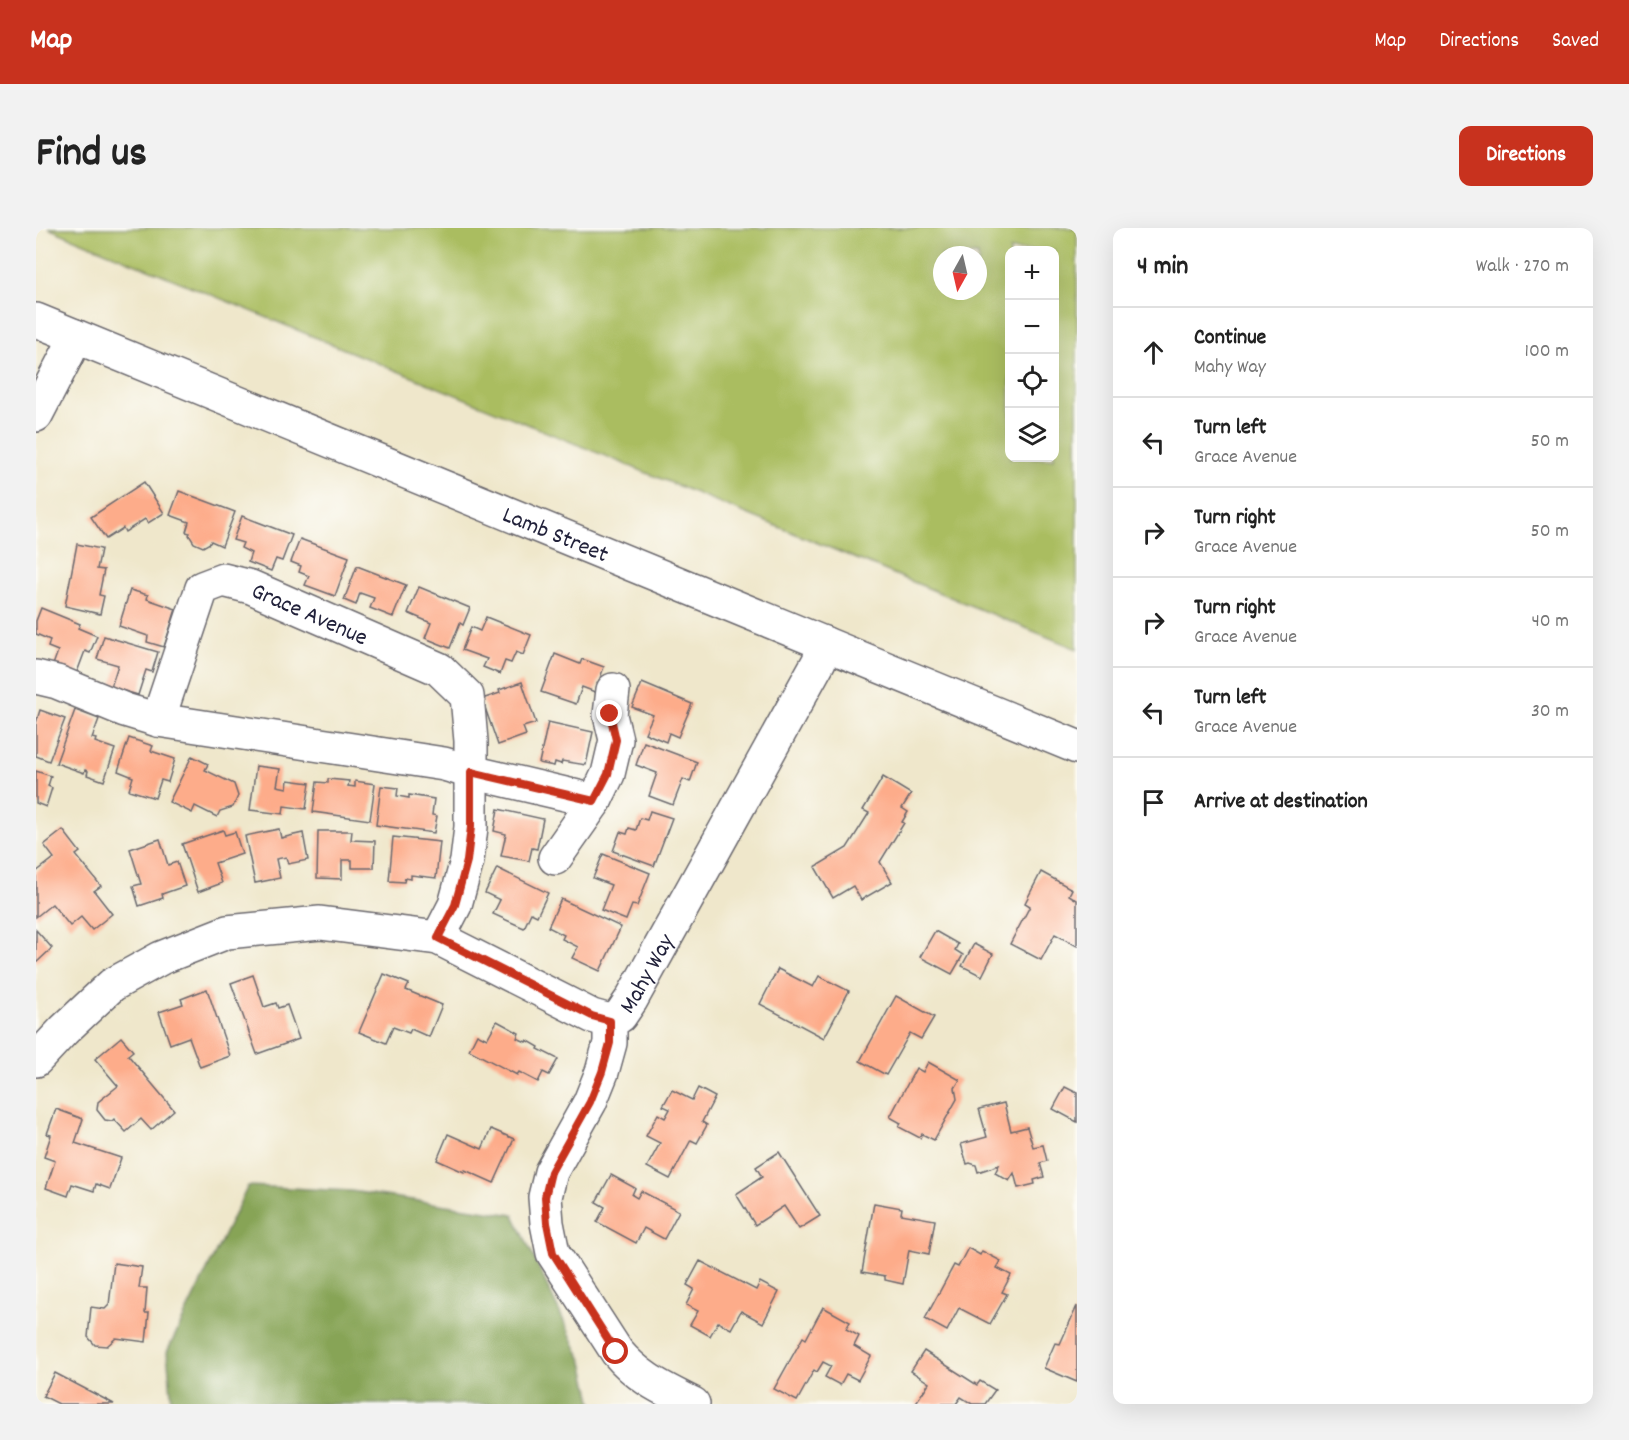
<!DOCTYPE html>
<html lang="en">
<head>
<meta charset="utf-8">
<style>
  body { margin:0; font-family:Dekko,sans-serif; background:#f2f2f2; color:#222 }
  .controls { position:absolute; right:18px; top:18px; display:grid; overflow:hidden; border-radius:12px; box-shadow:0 6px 24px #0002 }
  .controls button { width:54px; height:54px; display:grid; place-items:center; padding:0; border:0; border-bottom:2px solid #e0e0e0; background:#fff; color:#222; font:30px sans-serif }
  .compass { position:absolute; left:897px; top:18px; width:54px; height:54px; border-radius:50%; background:#fff; box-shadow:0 6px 24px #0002; rotate:188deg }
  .stop { position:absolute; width:18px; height:18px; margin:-14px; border:4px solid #c8321e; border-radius:50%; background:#fff }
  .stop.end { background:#c8321e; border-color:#fff; box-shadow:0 2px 6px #0008 }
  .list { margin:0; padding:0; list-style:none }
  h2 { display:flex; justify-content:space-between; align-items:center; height:78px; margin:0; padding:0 24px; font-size:26px }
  h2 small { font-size:20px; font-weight:400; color:#767676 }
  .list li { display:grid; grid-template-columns:39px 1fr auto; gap:18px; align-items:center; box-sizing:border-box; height:90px; padding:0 24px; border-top:2px solid #e0e0e0 }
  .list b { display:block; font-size:22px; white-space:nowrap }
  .list p { margin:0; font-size:20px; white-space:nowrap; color:#767676 }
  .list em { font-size:20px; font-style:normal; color:#767676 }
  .icon { flex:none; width:33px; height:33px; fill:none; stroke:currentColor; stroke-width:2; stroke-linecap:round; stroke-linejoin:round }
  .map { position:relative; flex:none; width:1041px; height:1176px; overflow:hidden; border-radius:12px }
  header { display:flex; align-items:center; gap:36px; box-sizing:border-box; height:84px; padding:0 30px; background:#c8321e; color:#fff }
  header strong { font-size:28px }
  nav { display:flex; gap:33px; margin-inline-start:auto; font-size:21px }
  .intro { display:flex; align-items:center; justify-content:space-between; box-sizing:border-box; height:144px; padding:0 36px }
  h1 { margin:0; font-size:42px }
  .button { padding:15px 27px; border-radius:12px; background:#c8321e; color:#fff; font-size:21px; font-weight:700 }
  main { display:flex; gap:36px; padding:0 36px }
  aside { flex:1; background:#fff; border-radius:12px; box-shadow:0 6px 24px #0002 }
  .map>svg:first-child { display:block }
  .green { fill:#aabd61; stroke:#66704e; stroke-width:1.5; fill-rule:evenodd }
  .forest { fill:#87a457; stroke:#546349; stroke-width:1.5 }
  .building { fill:#fdac8a }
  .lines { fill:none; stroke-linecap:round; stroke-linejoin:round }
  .minor-casing { stroke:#6a676d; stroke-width:36 }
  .minor { stroke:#fff; stroke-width:33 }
  .route { stroke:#c8321e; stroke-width:8 }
  .labels { text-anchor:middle; stroke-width:6; stroke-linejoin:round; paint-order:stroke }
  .street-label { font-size:24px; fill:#22223b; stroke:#fdfcf7 }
</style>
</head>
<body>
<header>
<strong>Map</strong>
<nav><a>Map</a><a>Directions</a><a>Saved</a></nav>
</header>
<div class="intro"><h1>Find us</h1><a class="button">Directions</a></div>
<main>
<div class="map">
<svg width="1041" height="1176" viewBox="0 0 1041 1176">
  <rect width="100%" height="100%" fill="#fdfcf7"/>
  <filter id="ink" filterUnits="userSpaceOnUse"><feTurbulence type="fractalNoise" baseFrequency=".0167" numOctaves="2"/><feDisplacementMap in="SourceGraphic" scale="12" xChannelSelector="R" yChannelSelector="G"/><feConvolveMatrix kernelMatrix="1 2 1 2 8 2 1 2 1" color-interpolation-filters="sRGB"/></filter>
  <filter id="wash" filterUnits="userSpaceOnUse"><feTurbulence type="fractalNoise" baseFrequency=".008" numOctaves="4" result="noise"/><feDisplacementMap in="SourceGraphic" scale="24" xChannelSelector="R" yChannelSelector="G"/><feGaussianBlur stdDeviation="1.35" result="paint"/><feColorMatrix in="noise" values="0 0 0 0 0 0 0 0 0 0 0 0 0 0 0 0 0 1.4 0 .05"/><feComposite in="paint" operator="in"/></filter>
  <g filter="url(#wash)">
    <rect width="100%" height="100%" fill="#efe7cb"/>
    <path class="green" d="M12,0H1041V421ZM974,22H1018V230H974ZM906,27H942V63H906Z"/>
    <polygon class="forest" points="212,958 315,963 478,987 547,1134 557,1176 136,1176 131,1124"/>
    <g id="blocks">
      <g class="building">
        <polygon points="108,254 128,285 112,295 109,291 89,304 87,300 70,311 55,289"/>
        <polygon points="143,263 199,284 186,318 175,313 174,315 167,319 158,315 153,307 154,305 150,304 153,294 134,287"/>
        <polygon points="206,288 256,307 246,333 240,331 235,343 212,334 215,325 205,320 207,315 197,312"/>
        <polygon points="264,311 313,329 299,368 269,357 273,348 263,344 265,338 255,334"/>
        <polygon points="41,316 65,321 61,341 68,342 63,367 68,368 64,386 29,378"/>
        <polygon points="321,338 370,357 357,389 334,380 338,370 324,365 320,377 308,372"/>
        <polygon points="383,359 434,380 427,397 424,395 414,420 389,410 395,395 372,385"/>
        <polygon points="94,362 112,367 111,371 140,381 128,419 111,414 112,408 83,398"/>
        <polygon points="5,380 44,396 42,400 61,408 54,425 49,423 40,447 17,437 22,423 12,419 14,412 0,406 0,393"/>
        <polygon points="450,389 495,407 487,427 480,424 475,435 469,433 464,446 447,439 451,431 426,422 435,399 444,403"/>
        <polygon points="68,408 122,424 116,444 110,442 102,467 75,459 82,437 61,431"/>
        <polygon points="519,426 544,436 546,431 568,439 559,464 546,459 540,476 505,464"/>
        <polygon points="486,454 500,495 487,499 490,507 462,517 446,471 464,465 463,462"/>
        <polygon points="606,455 656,476 642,509 633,505 630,514 609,505 617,487 596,479"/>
        <polygon points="4,482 29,491 13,533 0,528 0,495"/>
        <polygon points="39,482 63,491 56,510 60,511 59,514 79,521 68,553 51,547 52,543 49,542 48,545 20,535"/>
        <polygon points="512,494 557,504 550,537 526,533 525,536 519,534 518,538 503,535"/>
        <polygon points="93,510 117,518 115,523 139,531 132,554 125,552 119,570 93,562 97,549 82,543"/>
        <polygon points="608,514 661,534 654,554 647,551 637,577 613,568 621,545 600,537"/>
        <polygon points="156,528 172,536 169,542 198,556 202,568 197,579 184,583 181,589 159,578 156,585 133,574"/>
        <polygon points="220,538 244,541 241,558 251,560 252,552 274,555 270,581 248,578 247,586 214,582"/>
        <polygon points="0,543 15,548 12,558 16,560 10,579 0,575"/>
        <polygon points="847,549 875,566 866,580 872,584 866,594 868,595 844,634 856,654 825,672 817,658 797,670 779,639 811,620 833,585 827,582"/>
        <polygon points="292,551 313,553 312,558 319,559 319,553 339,556 334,592 277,584 281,554 292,555"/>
        <polygon points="345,558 362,560 361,568 373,570 373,567 398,571 396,587 401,588 398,605 340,597"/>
        <polygon points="462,581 507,591 501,621 496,620 493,633 465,628 470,606 458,603"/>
        <polygon points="614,583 636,590 618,638 577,623 584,604 591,606 593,600 600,602 604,590 611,592"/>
        <polygon points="243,601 245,610 267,605 272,632 252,636 250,629 240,631 244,650 219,655 209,608"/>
        <polygon points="27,602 44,624 40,627 65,658 58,663 76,686 56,702 45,689 34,698 16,676 0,689 0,644 18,630 8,617"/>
        <polygon points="187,602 189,607 199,604 206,626 179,635 186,655 162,664 146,616"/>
        <polygon points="282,603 316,603 315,612 339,613 338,640 316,640 316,632 306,632 306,651 281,650"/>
        <polygon points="357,609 404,614 400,650 375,647 375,651 369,650 368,654 353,653"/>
        <polygon points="124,611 132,637 141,634 149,658 126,666 127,670 103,678 97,658 105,656 94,621"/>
        <polygon points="567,626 614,645 601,678 596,677 590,692 565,682 575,657 557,650"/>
        <polygon points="461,640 512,665 501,688 495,685 488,700 457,686 464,672 449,665"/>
        <polygon points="1005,644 1036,661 1033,667 1041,672 1041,718 1019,706 1005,732 974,716 994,678 989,675"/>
        <polygon points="525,671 585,699 564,743 536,730 542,719 526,711 528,707 512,699"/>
        <polygon points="0,702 16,720 0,735"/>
        <polygon points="899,703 922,716 919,722 927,727 916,746 884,729"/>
        <polygon points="938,716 957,726 946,748 926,738"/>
        <polygon points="742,741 777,759 783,748 813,763 788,810 724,776"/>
        <polygon points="348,746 373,756 370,762 406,777 393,809 375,801 373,805 357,799 350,815 323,804"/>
        <polygon points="217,747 228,779 240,775 242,780 251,777 263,811 221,826 195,755"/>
        <polygon points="171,761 194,828 164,839 153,809 134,816 123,784 147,776 145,771"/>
        <polygon points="860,768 898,789 885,811 874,805 850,847 824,833"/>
        <polygon points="461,793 483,805 481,810 490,814 491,812 503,819 502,821 522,831 513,847 507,844 502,854 483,844 481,847 433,822 441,806 451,811"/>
        <polygon points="85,809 97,823 92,827 138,882 115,902 105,891 90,904 78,891 76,893 69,892 61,882 62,874 82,858 59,831"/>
        <polygon points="892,834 924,852 919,860 921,871 898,912 886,906 884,910 863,899 865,895 854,889 880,840 887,844"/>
        <polygon points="1029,859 1041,865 1041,894 1017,881"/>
        <polygon points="662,860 679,869 666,894 671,897 661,915 655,912 634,951 611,939 624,915 610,908 622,886 629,890 634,881 627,878 636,862 656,872"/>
        <polygon points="968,875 975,903 991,899 997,919 1007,917 1011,933 1004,935 1008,949 998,952 999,956 982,960 978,945 973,953 959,945 963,937 942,944 940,937 934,935 931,936 925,916 951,909 943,881"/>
        <polygon points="20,881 47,891 39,915 85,930 74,961 60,956 58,963 36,956 32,968 10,960 19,933 8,929 15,907 11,906"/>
        <polygon points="455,901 478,911 458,955 429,942 428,944 401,932 412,906 446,921"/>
        <polygon points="743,924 784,988 763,1001 748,978 719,997 700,966 726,949 720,939"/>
        <polygon points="575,947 599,960 596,967 601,970 605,963 643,983 628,1011 608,1000 600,1015 561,994 569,979 560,974"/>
        <polygon points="838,975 866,980 865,986 899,992 893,1026 873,1022 867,1056 849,1052 849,1048 826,1044"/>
        <polygon points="932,1020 944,1027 946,1023 965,1033 961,1040 975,1047 966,1064 971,1066 954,1096 923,1080 911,1103 889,1091 918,1037 922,1039"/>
        <polygon points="664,1033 720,1062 724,1054 743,1064 727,1095 705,1083 695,1101 682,1094 674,1108 654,1097 662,1083 650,1077 658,1061 651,1057"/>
        <polygon points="78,1035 106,1039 103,1060 111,1060 109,1085 113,1085 110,1114 80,1110 71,1118 59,1117 52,1109 55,1079 69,1081 73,1077"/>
        <polygon points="1041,1078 1041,1154 1008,1140 1019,1115 1024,1116"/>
        <polygon points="787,1079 814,1094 810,1101 823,1108 818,1118 835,1128 822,1152 810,1146 804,1157 789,1149 795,1138 787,1134 781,1144 778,1142 761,1173 738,1161 767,1109 770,1111"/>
        <polygon points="888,1123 941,1157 944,1153 959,1162 949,1176 936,1176 925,1169 920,1176 879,1176 893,1155 875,1143"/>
        <polygon points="19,1145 78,1176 23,1176 7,1168"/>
      </g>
    </g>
  </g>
  <g filter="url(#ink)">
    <use href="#blocks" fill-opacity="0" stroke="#6a676d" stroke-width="1.5"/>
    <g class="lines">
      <defs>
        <g id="minor">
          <path id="s1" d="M0,92L1041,519"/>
          <polyline points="0,187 32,125 39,108"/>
          <polyline points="0,449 21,454 89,482 122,492 408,536 435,544 559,573"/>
          <path id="s2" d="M122,492L166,360L187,352L215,359L403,441L431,468L435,513V599L431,633L419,677L402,710"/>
          <polyline points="519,630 559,573 572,546 580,512 574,487 577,462"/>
          <polyline points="0,832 28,802 76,757 125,730 191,704 284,695 402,710 556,788 574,793"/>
          <path id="s3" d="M657,1176C626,1160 604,1151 581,1124L517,1025L511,995L509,969L515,944L554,874L566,844L574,815V793L584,788L595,772L783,433L788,415"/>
        </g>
      </defs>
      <use href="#minor" class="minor-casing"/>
      <use href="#minor" class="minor"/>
    </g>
  </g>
  <g class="lines" filter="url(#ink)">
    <polyline class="route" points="574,486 580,512 572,546 558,573 435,544 435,599 431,633 419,677 402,710 556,788 574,793 574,815 566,844 554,874 515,944 509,969 511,995 517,1025 580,1124"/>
  </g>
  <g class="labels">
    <g class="street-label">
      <text dy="8" stroke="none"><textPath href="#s1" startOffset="562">Lamb Street</textPath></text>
      <text dy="8" stroke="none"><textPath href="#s2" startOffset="255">Grace Avenue</textPath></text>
      <text dy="8" stroke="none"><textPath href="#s3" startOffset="519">Mahy Way</textPath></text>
    </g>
  </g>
</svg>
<div class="controls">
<button>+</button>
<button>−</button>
<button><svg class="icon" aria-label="locate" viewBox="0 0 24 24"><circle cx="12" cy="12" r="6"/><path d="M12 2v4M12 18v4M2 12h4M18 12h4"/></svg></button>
<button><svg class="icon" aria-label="layers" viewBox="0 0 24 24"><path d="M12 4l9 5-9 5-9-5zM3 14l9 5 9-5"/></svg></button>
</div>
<svg class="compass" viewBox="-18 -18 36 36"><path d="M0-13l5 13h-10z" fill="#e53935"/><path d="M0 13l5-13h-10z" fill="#767676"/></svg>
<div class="stop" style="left:580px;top:1124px"></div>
<div class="stop end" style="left:574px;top:486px"></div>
</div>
<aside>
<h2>4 min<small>Walk · 270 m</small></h2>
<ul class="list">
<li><svg class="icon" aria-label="ahead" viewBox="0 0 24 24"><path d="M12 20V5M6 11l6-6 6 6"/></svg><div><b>Continue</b><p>Mahy Way</p></div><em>100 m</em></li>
<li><svg class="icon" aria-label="left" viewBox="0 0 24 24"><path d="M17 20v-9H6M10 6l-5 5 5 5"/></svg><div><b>Turn left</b><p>Grace Avenue</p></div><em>50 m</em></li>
<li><svg class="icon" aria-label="right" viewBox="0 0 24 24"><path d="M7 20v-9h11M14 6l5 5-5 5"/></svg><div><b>Turn right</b><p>Grace Avenue</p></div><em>50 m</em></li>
<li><svg class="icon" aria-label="right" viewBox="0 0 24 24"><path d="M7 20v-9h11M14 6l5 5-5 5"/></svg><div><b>Turn right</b><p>Grace Avenue</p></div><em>40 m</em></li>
<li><svg class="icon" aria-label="left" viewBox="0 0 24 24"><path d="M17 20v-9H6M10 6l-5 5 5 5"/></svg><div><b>Turn left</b><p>Grace Avenue</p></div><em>30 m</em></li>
<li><svg class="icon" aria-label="arrive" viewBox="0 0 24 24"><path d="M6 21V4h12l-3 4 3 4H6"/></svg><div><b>Arrive at destination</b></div></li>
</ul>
</aside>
</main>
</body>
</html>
